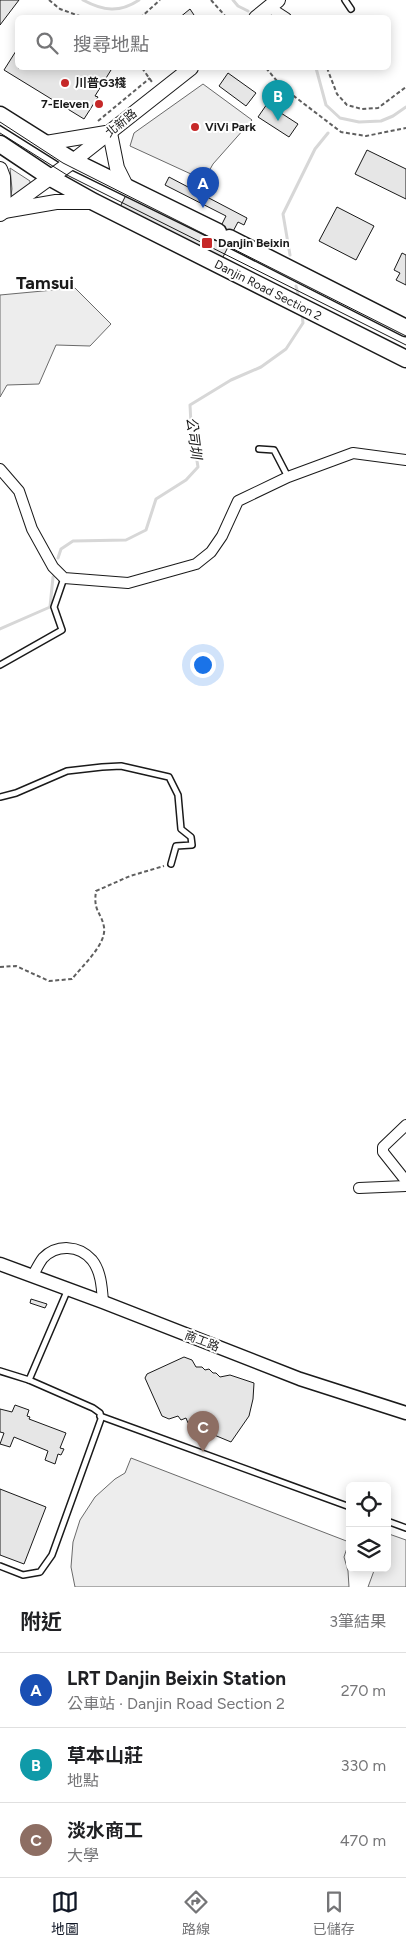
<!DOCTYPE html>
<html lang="zh-TW">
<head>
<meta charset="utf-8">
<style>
  body { margin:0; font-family:Figtree,"Noto Sans TC",sans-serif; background:#f6f6f6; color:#202124 }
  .controls { position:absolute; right:15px; bottom:15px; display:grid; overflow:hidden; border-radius:8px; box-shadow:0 2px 12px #0003 }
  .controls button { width:45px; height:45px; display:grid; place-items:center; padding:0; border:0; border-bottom:1px solid #e0e0e0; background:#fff; color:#202124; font:25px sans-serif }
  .you { position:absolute; left:202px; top:664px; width:18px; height:18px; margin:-12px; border:4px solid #fff; border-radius:50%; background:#1a73e8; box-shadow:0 0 0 8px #1a73e833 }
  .badge { display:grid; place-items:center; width:32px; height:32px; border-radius:50%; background:#111827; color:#fff; font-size:16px; font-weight:700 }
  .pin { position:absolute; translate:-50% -41px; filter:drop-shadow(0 1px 2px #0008) }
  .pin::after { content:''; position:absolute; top:26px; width:18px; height:15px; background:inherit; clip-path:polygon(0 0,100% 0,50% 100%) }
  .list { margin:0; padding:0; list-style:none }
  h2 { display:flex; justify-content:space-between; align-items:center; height:65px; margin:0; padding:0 20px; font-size:21px }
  h2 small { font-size:16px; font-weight:400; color:#757577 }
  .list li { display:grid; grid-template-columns:32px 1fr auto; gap:15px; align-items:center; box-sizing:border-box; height:75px; padding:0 20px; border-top:1px solid #e0e0e0 }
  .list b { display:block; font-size:19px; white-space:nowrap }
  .list p { margin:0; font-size:16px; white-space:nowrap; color:#757577 }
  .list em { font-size:16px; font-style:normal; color:#757577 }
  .icon { flex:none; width:28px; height:28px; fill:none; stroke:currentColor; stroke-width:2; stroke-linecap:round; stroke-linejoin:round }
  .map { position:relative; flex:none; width:406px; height:1587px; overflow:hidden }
  .search { position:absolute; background:#fff; box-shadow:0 2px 12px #0003; left:15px; right:15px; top:15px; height:55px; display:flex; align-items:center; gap:12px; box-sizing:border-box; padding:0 18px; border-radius:8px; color:#757577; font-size:19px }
  .sheet { height:290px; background:#fff }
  nav { display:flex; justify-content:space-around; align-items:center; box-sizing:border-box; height:70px; border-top:1px solid #e0e0e0; background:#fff; font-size:14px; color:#757577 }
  nav a { display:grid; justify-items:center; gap:2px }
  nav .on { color:#111827 }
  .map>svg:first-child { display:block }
  .built { fill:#ededed; stroke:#6a6a6a }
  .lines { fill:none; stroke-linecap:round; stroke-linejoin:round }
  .stream { stroke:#d7d7d7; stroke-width:3 }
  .building { fill:#e6e6e6; stroke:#1a1a1a }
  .service-casing { stroke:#1a1a1a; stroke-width:8 }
  .minor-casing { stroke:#1a1a1a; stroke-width:12 }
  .tertiary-casing { stroke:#1a1a1a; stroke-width:15 }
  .secondary-casing { stroke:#1a1a1a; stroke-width:16 }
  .primary-casing { stroke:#1a1a1a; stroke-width:19 }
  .path { stroke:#5f5f5f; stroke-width:2; stroke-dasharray:4 2.5; stroke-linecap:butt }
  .service { stroke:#fff; stroke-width:5 }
  .minor { stroke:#fff; stroke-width:10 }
  .tertiary { stroke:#fff; stroke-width:12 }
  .secondary { stroke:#fff; stroke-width:14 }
  .primary { stroke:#fff; stroke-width:16 }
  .tram { stroke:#1a1a1a; stroke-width:1 }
  .poi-dot { fill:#c62828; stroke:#fff; stroke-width:2 }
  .labels { text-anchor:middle; stroke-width:4; stroke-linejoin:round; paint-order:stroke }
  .poi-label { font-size:12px; font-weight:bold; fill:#1a1a1a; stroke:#fff; text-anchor:start }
  .street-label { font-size:12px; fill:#1a1a1a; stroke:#fff }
  .water-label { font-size:14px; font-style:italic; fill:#1a1a1a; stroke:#fff }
  .district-label { font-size:18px; font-weight:bold; fill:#1a1a1a; stroke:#fff }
</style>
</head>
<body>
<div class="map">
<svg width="406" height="1587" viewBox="0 0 406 1587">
  <rect width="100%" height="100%" fill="#fff"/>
  <g class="built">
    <polygon points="203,84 252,120 213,164 204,180 130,146 134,133"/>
    <polygon points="10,168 30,181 30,185 10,201 12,189"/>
    <polygon points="75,288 111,324 90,346 56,345 39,384 7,385 0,397 0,295"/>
    <polygon points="131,1458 349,1542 344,1557 348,1571 349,1587 75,1587 71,1567 73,1542 80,1520 95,1497 115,1479 125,1473"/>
    <polygon points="389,1534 406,1540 406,1587 368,1587 375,1568 387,1568"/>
  </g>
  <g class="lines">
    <g class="stream">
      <path d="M83,0C103,11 120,13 139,0"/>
      <polyline points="233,0 238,6 248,11"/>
      <polyline points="316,68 326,105 340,118 359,122 381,121 393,116 406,107"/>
      <polyline points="290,255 283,214 315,149 328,133"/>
      <polyline points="296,286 299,298"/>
      <polyline points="58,558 61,549 73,541 126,540 146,530 156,499 186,480 198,467 191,424 190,405 231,380 261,367 286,349 303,323 302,314"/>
      <polyline points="0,629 50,607 53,577"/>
    </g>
  </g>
  <g class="building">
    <polygon points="0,0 19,0 0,25"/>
    <polygon points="190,9 196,18 179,18"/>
    <polygon points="16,51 18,51 18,68 108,68 111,70 95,96 98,97 84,119 4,70"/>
    <polygon points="228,73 256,93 246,106 219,86"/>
    <polygon points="267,104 298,124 289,137 258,117"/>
    <polygon points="367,150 406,169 406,199 355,174"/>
    <polygon points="169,177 247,218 244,225 238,222 229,239 231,241 220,263 118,211 129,189 217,234 226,216 165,185"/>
    <polygon points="337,207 374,226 356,260 319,241"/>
    <polygon points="402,253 406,255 406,285 396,280 400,273 394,270"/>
    <polygon points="31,1299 47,1304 45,1308 30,1303"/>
    <polygon points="184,1357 192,1360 196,1367 202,1367 205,1370 209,1369 213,1373 216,1373 220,1377 230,1375 254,1383 253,1399 249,1416 231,1442 207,1432 201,1424 196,1425 193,1422 188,1423 186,1418 181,1420 178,1416 169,1419 162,1416 145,1378 147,1374"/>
    <polygon points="15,1405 29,1410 27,1416 30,1417 29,1419 66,1433 60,1448 64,1449 61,1455 58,1454 55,1464 45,1460 48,1451 14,1437 10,1447 0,1444 4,1433 0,1432 0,1409 12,1412"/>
    <polygon points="0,1489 46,1507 24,1564 0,1555"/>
  </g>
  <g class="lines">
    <defs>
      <g id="service">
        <polyline points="345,0 351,9"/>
        <polyline points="259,449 274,450 288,477"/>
        <polyline points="0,665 62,630 54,607 64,578"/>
        <polyline points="0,797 16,793 67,771 102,767 121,766 169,777 178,795 181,829 191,837 192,845 176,846 171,864"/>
        <polyline points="0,1371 29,1380 68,1289"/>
        <polyline points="100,1416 350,1507"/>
        <polyline points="387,1521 406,1528"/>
        <polyline points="0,1566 23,1575 40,1572 52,1555 101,1419 100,1413 93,1408 29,1380"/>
      </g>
      <g id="minor">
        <polyline points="269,7 286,18"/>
        <polyline points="0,469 19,491 32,529 53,567 64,578 128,583 196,564 211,552 222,536 238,501 288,477 353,453 406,460"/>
        <polyline points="406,1125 383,1147 383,1152 406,1181"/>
        <polyline points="359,1188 406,1186"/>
        <path d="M33,1275C36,1270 39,1263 43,1258C57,1244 79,1245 92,1260C101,1271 102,1288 103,1302"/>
      </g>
      <polyline id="tertiary" points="0,1264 103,1302 300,1379 406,1413"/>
      <g id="secondary">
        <polyline points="256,18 278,0"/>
        <polyline points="110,133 117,168 126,186"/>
        <polyline points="46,143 106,133"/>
        <polyline points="0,169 3,177 4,211 56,202 94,202"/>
        <polyline points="0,214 73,161 191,68"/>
      </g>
      <g id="primary">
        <polyline points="0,115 73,161 218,232"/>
        <polyline points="0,144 51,178 94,202 406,359"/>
        <polyline points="229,238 406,328"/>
      </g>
    </defs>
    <use href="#service" class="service-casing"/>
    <use href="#minor" class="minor-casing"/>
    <use href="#tertiary" class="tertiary-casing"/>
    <use href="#secondary" class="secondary-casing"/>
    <use href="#primary" class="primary-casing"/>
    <g class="path">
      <polyline points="49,0 60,9 85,18"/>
      <polyline points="211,0 227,18"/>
      <polyline points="140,18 160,0"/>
      <polyline points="142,68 152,82"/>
      <polyline points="266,68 282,87 341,132 366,136 406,128"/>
      <polyline points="327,68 337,94 347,105 362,109 378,108 406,87"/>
      <polyline points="98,121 150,78"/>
      <path d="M0,967L16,966L49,981L72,979C82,966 107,944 104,927C101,911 93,912 96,891L130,876L164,866"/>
    </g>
    <use href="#service" class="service"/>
    <use href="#minor" class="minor"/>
    <use href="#tertiary" class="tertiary"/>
    <use href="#secondary" class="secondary"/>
    <use href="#primary" class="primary"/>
    <g class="tram">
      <polyline points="0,122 63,163 406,336"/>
      <polyline points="0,133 67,175 406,345"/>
    </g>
  </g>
  <g class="poi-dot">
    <circle cx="65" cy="83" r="5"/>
    <circle cx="99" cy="104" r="5"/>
    <circle cx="195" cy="127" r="5"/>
    <rect x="201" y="237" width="12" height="12" rx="2.5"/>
  </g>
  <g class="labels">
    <g class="poi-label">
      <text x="75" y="87">川普G3棧</text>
      <text x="89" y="108" text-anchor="end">7-Eleven</text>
      <text x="205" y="131">ViVi Park</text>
      <text x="218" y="247">Danjin Beixin</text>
    </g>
    <g class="street-label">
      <text transform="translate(121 123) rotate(-39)" y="4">北新路</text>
      <text transform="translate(268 290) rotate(27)" y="4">Danjin Road Section 2</text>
      <text transform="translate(202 1341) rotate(21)" y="4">商工路</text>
    </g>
    <g class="water-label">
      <text transform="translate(194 438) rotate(83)" y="5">公司圳</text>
    </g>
    <g class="district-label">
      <text x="45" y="289">Tamsui</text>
    </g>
  </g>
</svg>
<div class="controls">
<button><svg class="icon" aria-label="locate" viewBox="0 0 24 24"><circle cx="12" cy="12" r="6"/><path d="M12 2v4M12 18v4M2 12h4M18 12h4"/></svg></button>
<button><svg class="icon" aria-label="layers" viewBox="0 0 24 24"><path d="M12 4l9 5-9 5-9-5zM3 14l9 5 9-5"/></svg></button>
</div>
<div class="you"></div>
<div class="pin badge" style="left:203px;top:208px;background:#1a4fb4">A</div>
<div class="pin badge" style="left:278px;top:121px;background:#0f9aa8">B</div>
<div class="pin badge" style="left:203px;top:1452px;background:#8d6e63">C</div>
<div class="search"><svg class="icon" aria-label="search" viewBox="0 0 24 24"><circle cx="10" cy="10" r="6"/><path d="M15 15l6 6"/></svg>搜尋地點</div>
</div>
<section class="sheet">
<h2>附近<small>3筆結果</small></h2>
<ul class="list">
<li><span class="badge" style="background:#1a4fb4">A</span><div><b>LRT Danjin Beixin Station</b><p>公車站 · Danjin Road Section 2</p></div><em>270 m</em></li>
<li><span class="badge" style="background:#0f9aa8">B</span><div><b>草本山莊</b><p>地點</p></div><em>330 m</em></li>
<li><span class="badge" style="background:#8d6e63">C</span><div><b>淡水商工</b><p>大學</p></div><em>470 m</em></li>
</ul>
</section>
<nav>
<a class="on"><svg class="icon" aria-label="map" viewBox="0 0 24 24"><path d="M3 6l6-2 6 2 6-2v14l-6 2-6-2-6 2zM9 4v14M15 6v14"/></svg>地圖</a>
<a><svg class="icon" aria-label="directions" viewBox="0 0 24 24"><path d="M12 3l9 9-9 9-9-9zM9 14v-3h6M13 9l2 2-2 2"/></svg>路線</a>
<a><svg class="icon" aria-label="saved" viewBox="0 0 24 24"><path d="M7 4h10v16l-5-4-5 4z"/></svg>已儲存</a>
</nav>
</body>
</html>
